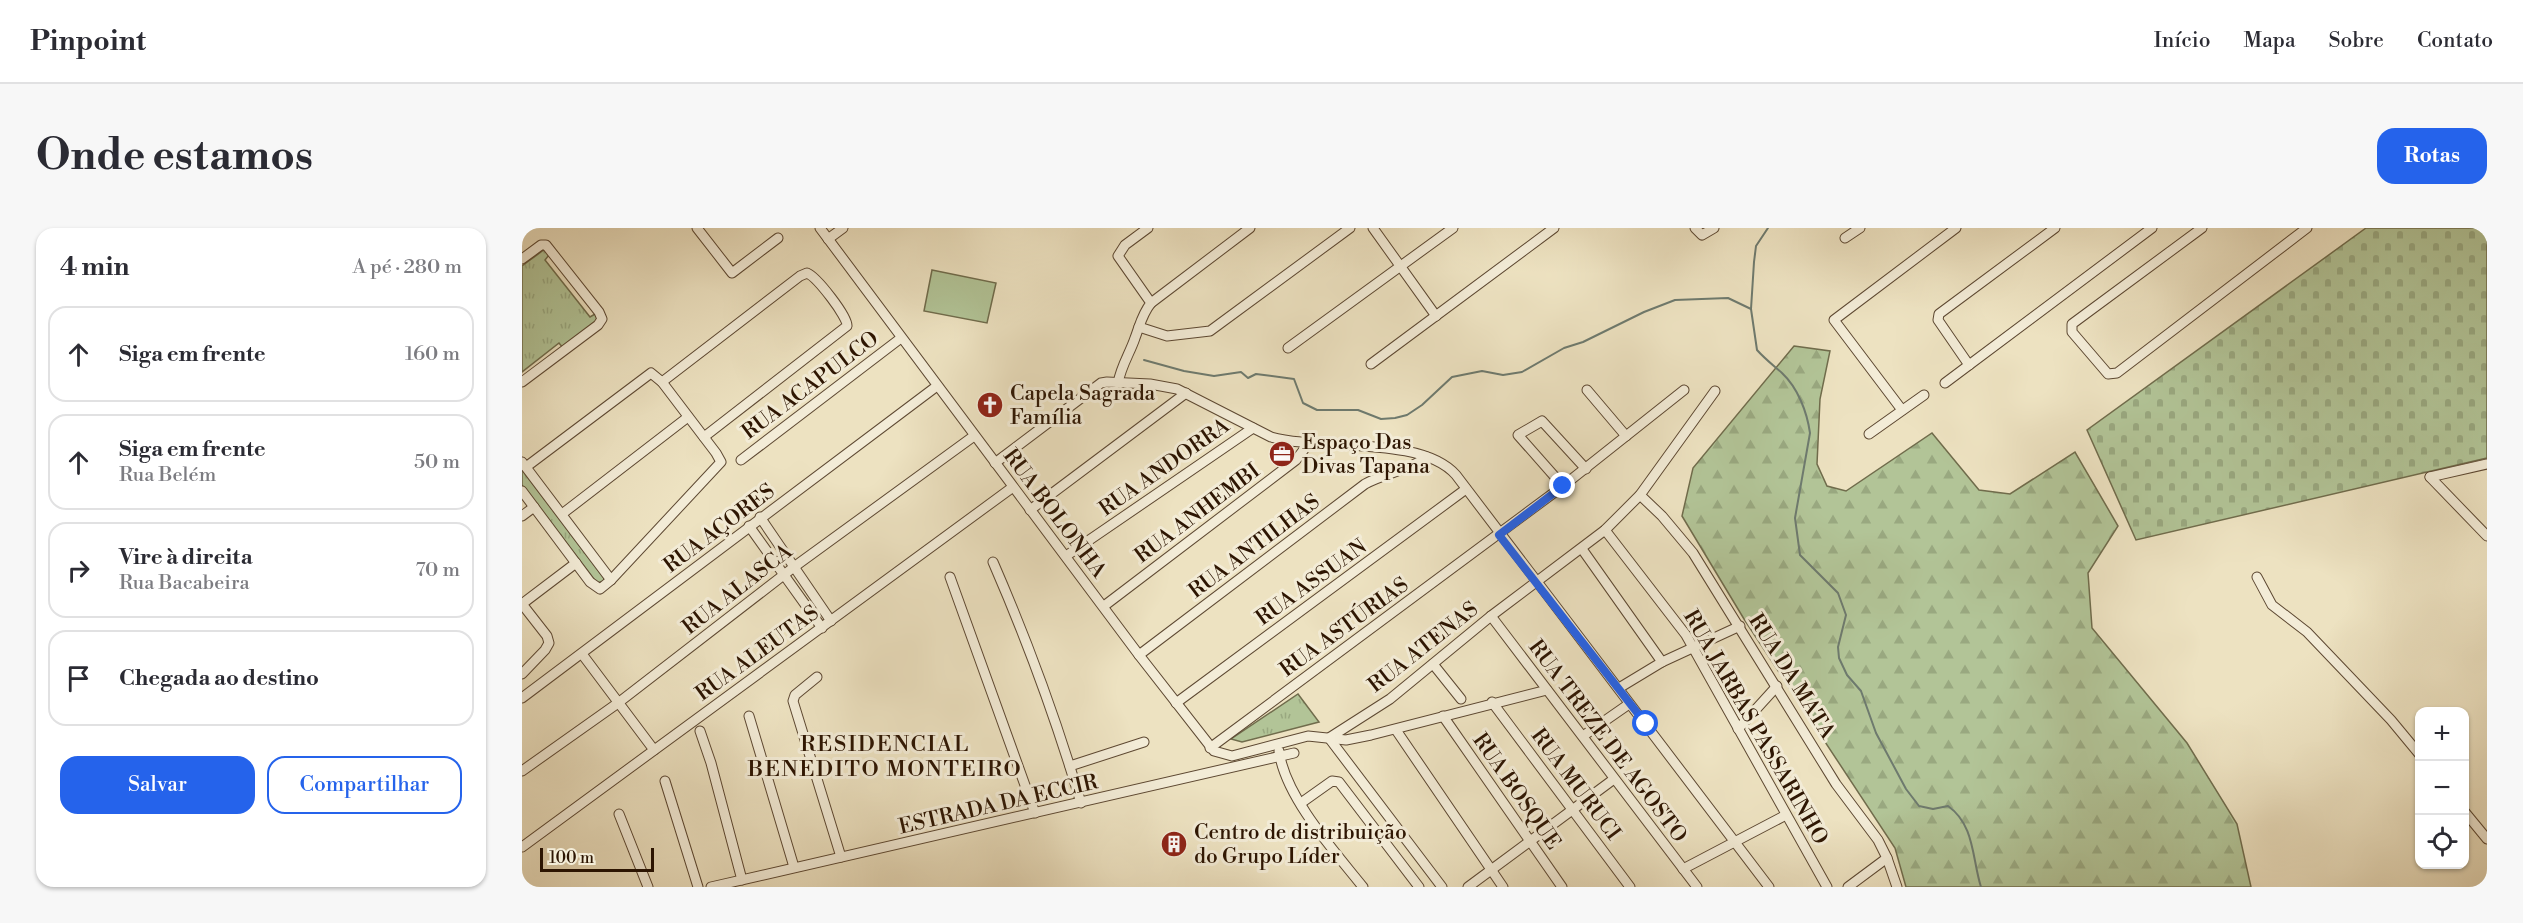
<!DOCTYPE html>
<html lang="pt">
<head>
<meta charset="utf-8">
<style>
  body { margin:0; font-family:"Libre Bodoni",serif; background:#f7f7f7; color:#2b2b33 }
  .controls { position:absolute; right:18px; bottom:18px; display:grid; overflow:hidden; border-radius:12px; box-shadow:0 2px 4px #0004 }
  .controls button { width:54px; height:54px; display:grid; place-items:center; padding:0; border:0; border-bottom:2px solid #e1e1e2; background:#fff; color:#2b2b33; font:30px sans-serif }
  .scale { position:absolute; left:18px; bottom:15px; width:114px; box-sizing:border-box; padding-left:6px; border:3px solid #2d1502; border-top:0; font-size:16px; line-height:21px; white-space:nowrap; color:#2d1502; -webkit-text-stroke:4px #f3ecd7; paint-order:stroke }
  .stop { position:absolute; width:18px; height:18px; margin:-14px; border:4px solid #2563eb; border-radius:50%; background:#fff }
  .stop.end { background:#2563eb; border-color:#fff; box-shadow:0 2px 6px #0008 }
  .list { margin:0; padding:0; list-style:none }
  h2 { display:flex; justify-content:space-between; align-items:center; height:78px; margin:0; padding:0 24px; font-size:26px }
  h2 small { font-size:20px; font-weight:400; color:#7c7c81 }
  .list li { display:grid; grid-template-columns:39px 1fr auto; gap:18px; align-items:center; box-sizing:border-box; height:96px; margin:0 12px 12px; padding:0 12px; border:2px solid #e1e1e2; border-radius:18px }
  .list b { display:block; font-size:22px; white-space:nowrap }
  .list p { margin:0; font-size:20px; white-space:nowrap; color:#7c7c81 }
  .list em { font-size:20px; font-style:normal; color:#7c7c81 }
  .actions { display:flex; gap:12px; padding:18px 24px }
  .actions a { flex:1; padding:14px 0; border:2px solid #2563eb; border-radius:18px; text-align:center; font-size:21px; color:#2563eb }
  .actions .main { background:#2563eb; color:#fff }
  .icon { flex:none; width:33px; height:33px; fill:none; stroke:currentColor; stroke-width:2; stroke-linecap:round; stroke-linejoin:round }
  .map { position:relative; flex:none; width:1965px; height:659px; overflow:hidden; border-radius:18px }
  header { display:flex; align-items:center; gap:36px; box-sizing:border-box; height:84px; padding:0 30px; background:#fff; border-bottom:2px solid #e1e1e2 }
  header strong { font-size:28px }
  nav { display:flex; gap:33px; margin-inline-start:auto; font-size:21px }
  .intro { display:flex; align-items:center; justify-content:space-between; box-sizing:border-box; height:144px; padding:0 36px }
  h1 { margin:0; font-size:42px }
  .button { padding:15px 27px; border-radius:18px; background:#2563eb; color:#fff; font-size:21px; font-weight:700 }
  main { display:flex; gap:36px; padding:0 36px }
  aside { flex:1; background:#fff; border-radius:18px; box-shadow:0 2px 4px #0004 }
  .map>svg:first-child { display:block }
  .grass { fill:url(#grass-tufts); stroke:#706c4c; stroke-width:1.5 }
  .forest { fill:url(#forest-firs); stroke:#706c4c; stroke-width:1.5 }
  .cemetery { fill:url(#cemetery-stones); stroke:#706c4c; stroke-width:1.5 }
  .pitch { fill:#b2c497; stroke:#706c4c; stroke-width:1.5 }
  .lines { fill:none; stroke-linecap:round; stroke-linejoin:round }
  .stream { stroke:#6e7a6e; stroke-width:2 }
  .minor-casing { stroke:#5d4832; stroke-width:11 }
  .minor { stroke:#f3ecd7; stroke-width:9 }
  .route { stroke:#2563eb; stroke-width:8 }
  .labels { text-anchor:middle; stroke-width:6; stroke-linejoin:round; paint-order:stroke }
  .street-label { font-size:21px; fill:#2d1502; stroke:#f3ecd7 }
  .poi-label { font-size:21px; fill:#2d1502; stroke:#f3ecd7; text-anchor:start }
  .neighbourhood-label { font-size:22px; letter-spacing:1.5px; fill:#2d1502; stroke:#f3ecd7 }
</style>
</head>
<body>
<header>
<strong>Pinpoint</strong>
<nav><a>Início</a><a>Mapa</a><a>Sobre</a><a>Contato</a></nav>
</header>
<div class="intro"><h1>Onde estamos</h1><a class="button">Rotas</a></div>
<main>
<aside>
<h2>4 min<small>A pé · 280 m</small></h2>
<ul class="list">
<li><svg class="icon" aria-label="ahead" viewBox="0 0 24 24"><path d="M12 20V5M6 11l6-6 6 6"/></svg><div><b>Siga em frente</b></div><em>160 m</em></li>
<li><svg class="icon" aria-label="ahead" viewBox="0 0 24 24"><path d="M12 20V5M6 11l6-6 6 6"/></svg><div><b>Siga em frente</b><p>Rua Belém</p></div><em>50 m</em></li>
<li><svg class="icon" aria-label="right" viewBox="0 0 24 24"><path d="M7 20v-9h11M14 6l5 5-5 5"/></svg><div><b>Vire à direita</b><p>Rua Bacabeira</p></div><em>70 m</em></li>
<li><svg class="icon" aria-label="arrive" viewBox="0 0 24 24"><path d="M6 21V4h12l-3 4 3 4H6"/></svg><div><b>Chegada ao destino</b></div></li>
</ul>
<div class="actions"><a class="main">Salvar</a><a>Compartilhar</a></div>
</aside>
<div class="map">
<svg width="1965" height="659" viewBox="0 0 1965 659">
  <defs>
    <pattern id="grass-tufts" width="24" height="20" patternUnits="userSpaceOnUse" patternTransform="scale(1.5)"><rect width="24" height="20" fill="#b2c497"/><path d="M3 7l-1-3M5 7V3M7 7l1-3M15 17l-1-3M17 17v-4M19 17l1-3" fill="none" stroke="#99a880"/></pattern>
    <pattern id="forest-firs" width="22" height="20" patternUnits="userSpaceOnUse" patternTransform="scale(1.5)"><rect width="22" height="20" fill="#b2c497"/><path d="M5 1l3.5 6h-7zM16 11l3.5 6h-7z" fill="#99a880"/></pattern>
    <pattern id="cemetery-stones" width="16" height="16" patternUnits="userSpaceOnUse" patternTransform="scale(1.5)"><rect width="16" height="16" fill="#b2c497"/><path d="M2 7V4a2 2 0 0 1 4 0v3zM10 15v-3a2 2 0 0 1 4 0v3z" fill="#99a880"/></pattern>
  </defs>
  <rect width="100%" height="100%" fill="#ede2c1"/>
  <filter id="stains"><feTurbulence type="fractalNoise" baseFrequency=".00333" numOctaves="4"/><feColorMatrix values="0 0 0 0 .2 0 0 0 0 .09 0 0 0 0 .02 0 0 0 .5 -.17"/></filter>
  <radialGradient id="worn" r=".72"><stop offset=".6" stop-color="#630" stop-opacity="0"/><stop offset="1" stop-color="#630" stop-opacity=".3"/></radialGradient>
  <g class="grass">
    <polygon points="23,21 27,27 23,32 68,89 73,86 77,92 41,120 37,115 0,144 0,38"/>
    <polygon points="0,241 82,350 82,353 75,355 0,257"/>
    <polygon points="776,466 797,494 720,514 709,511"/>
  </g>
  <polygon class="forest" points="1272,118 1308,123 1298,171 1295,236 1305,258 1324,263 1410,205 1457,262 1488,266 1553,224 1596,298 1566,345 1570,400 1665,515 1715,596 1729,659 1384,659 1373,620 1222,391 1160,288 1171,240"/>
  <polygon class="cemetery" points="1844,0 1965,0 1965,230 1614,312 1565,202"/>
  <polygon class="pitch" points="410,42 474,55 465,95 402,83"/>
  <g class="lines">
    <g class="stream">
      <path d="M1246,0L1234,18L1232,34L1229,81L1235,122C1243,131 1251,137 1260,145C1276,160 1285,184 1288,205L1273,290L1278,327L1316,365L1324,387L1316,419L1317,430L1325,447L1339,463L1354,505L1384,561L1397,578L1411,581L1426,578C1453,597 1450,631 1459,659"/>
      <polyline points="622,132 662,143 692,148 719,144 726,150 734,146 772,151 781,175 795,182 836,182 859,191 873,190 885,187 900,177 930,149 960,143 981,147 1000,144 1042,120 1061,114 1122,84 1153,72 1206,70 1229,81"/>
    </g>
    <defs>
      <g id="minor">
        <polyline points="175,0 210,45 256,10"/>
        <polyline points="298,0 617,427 692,523 710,528 786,508 824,512 849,507 1025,462"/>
        <polyline points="851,0 914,88"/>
        <polyline points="1173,0 1180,7 1192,0"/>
        <polyline points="1680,0 1550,96 1550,104 1586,146 1595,145 1785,0"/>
        <polyline points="1323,10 1338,0"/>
        <polyline points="306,11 321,0"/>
        <polyline points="0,31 19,17 24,17 77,84 80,91 76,97 0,154"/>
        <polyline points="629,75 728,0"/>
        <polyline points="617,99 645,108 688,103 828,0"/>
        <polyline points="766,120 931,0"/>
        <polyline points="849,136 1032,0"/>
        <polyline points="1447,137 1416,92 1417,86 1533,0"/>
        <path d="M140,154L278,48L285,45C295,49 326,89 325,98L182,209"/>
        <path d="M596,155C599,138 608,125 613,110C618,97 620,86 629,75L596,28L603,17L626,0"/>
        <polyline points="1423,155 1630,0"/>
        <polyline points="1065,162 1104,208"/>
        <polyline points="1380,182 1312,92 1434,0"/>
        <polyline points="1347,206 1402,167"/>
        <polyline points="219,232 379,110"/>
        <polyline points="0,234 89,352"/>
        <path d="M473,235L579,155L585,154L628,156L655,161L749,209C798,223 899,207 934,247L1247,659"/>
        <polyline points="1908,249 1965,308"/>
        <polyline points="1908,249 1965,236"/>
        <polyline points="1041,258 996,207 1020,193 1064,241"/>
        <polyline points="0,263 68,354 78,361 89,352 199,234 194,225 140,154 129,145 4,239"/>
        <polyline points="1118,267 1140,288 1171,325 1314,556 1356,612 1365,630 1375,659"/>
        <polyline points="508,282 664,165"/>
        <polyline points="40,286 166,189"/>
        <polyline points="0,288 12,279"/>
        <polyline points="238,289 309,393"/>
        <polyline points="227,298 300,400"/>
        <polyline points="1083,302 1164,407 1305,659"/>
        <polyline points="1060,321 1140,434"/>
        <polyline points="544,328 731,200"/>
        <path d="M471,334C505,412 535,494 559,575"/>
        <polyline points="428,349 513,585"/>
        <polyline points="1735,349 1750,377 1785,404 1869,492 1898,527"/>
        <polyline points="0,376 54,335"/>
        <polyline points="582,378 774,232 786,216"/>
        <polyline points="969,388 1175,659"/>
        <polyline points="60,426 132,522"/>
        <path d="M617,427L843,256C863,245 888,242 905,229"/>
        <polyline points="911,436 939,471"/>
        <polyline points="0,446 23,422 27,415 25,408 0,376"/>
        <polyline points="295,449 273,467 271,473 319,629"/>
        <polyline points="1097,460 1140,434 1218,398"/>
        <polyline points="0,470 415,158"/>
        <polyline points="970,474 1108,659"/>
        <polyline points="654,475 944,261"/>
        <polyline points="227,488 272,639"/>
        <polyline points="921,488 1040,659"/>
        <polyline points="1216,501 1255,458"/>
        <polyline points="874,502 981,659"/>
        <polyline points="178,503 189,535 220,652"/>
        <polyline points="1061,508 1107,476"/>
        <polyline points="688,520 1041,258 1162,162"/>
        <path d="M757,523C763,569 813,624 841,659"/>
        <polyline points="548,538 622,514"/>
        <polyline points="0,543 96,475 272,339 452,208"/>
        <polyline points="143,553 176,659"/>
        <polyline points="779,575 810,553 817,554 897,659"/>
        <polyline points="1942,583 1965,611"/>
        <polyline points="97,586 126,659"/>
        <polyline points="0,619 491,259"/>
        <polyline points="1161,641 1264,587"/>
        <polyline points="189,659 772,525"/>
        <polyline points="920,659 807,510 868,471 969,388 1083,302 1118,267 1193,163"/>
        <polyline points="946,659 1092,551"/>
        <polyline points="1326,659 1365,630"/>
      </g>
    </defs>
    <use href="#minor" class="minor-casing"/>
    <use href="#minor" class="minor"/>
  </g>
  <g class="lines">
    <polyline class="route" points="1041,258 977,307 1124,496"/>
  </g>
  <defs>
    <symbol id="church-disc" viewBox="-11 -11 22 22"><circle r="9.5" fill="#8f2418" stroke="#f3ecd7"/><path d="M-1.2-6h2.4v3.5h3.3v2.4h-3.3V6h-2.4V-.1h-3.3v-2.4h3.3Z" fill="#fff"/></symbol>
    <symbol id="office-disc" viewBox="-11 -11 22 22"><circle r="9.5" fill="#8f2418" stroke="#f3ecd7"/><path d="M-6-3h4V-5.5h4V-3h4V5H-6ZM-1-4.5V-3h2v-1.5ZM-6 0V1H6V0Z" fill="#fff"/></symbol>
    <symbol id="building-disc" viewBox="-11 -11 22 22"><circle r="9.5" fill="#8f2418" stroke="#f3ecd7"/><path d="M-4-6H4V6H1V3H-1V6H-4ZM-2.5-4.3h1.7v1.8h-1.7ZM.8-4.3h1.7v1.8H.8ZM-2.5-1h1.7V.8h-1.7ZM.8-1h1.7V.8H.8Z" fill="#fff"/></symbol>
  </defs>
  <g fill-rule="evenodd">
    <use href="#church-disc" x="453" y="162" width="30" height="30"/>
    <use href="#office-disc" x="745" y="211" width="30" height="30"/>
    <use href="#building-disc" x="637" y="601" width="30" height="30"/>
  </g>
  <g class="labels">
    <g class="street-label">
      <text transform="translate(288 157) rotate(-37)" y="7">RUA ACAPULCO</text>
      <text transform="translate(642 239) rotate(-35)" y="7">RUA ANDORRA</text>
      <text transform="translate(533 285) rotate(53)" y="7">RUA BOLONHA</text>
      <text transform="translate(675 285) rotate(-37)" y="7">RUA ANHEMBI</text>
      <text transform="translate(197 300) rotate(-37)" y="7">RUA AÇORES</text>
      <text transform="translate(732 318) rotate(-37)" y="7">RUA ANTILHAS</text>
      <text transform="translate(789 354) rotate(-36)" y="7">RUA ASSUAN</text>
      <text transform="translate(215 361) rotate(-38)" y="7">RUA ALASCA</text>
      <text transform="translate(822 399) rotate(-36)" y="7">RUA ASTÚRIAS</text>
      <text transform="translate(901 419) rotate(-38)" y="7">RUA ATENAS</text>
      <text transform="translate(235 425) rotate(-36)" y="7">RUA ALEUTAS</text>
      <text transform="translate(1270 448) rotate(58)" y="7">RUA DA MATA</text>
      <text transform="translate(1234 499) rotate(60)" y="7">RUA JARBAS PASSARINHO</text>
      <text transform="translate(1086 513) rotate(53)" y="7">RUA TREZE DE AGOSTO</text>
      <text transform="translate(1054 556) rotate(53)" y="7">RUA MURUCI</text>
      <text transform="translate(995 563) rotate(55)" y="7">RUA BOSQUE</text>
      <text transform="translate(476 576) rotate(-13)" y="7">ESTRADA DA ECCIR</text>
    </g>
    <g class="poi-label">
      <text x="488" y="172">Capela Sagrada<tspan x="488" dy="24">Família</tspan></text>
      <text x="780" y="221">Espaço Das<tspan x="780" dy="24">Divas Tapana</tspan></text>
      <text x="672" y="611">Centro de distribuição<tspan x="672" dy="24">do Grupo Líder</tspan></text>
    </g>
    <g class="neighbourhood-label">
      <text x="363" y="523">RESIDENCIAL<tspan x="363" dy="25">BENEDITO MONTEIRO</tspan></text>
    </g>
  </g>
  <rect width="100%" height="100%" filter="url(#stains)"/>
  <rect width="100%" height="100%" fill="url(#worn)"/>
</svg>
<div class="controls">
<button>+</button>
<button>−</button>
<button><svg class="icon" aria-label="locate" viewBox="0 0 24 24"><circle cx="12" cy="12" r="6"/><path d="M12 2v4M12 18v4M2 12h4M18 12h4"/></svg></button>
</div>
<div class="scale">100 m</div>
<div class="stop" style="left:1124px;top:496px"></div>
<div class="stop end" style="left:1041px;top:258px"></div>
</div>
</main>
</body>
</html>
